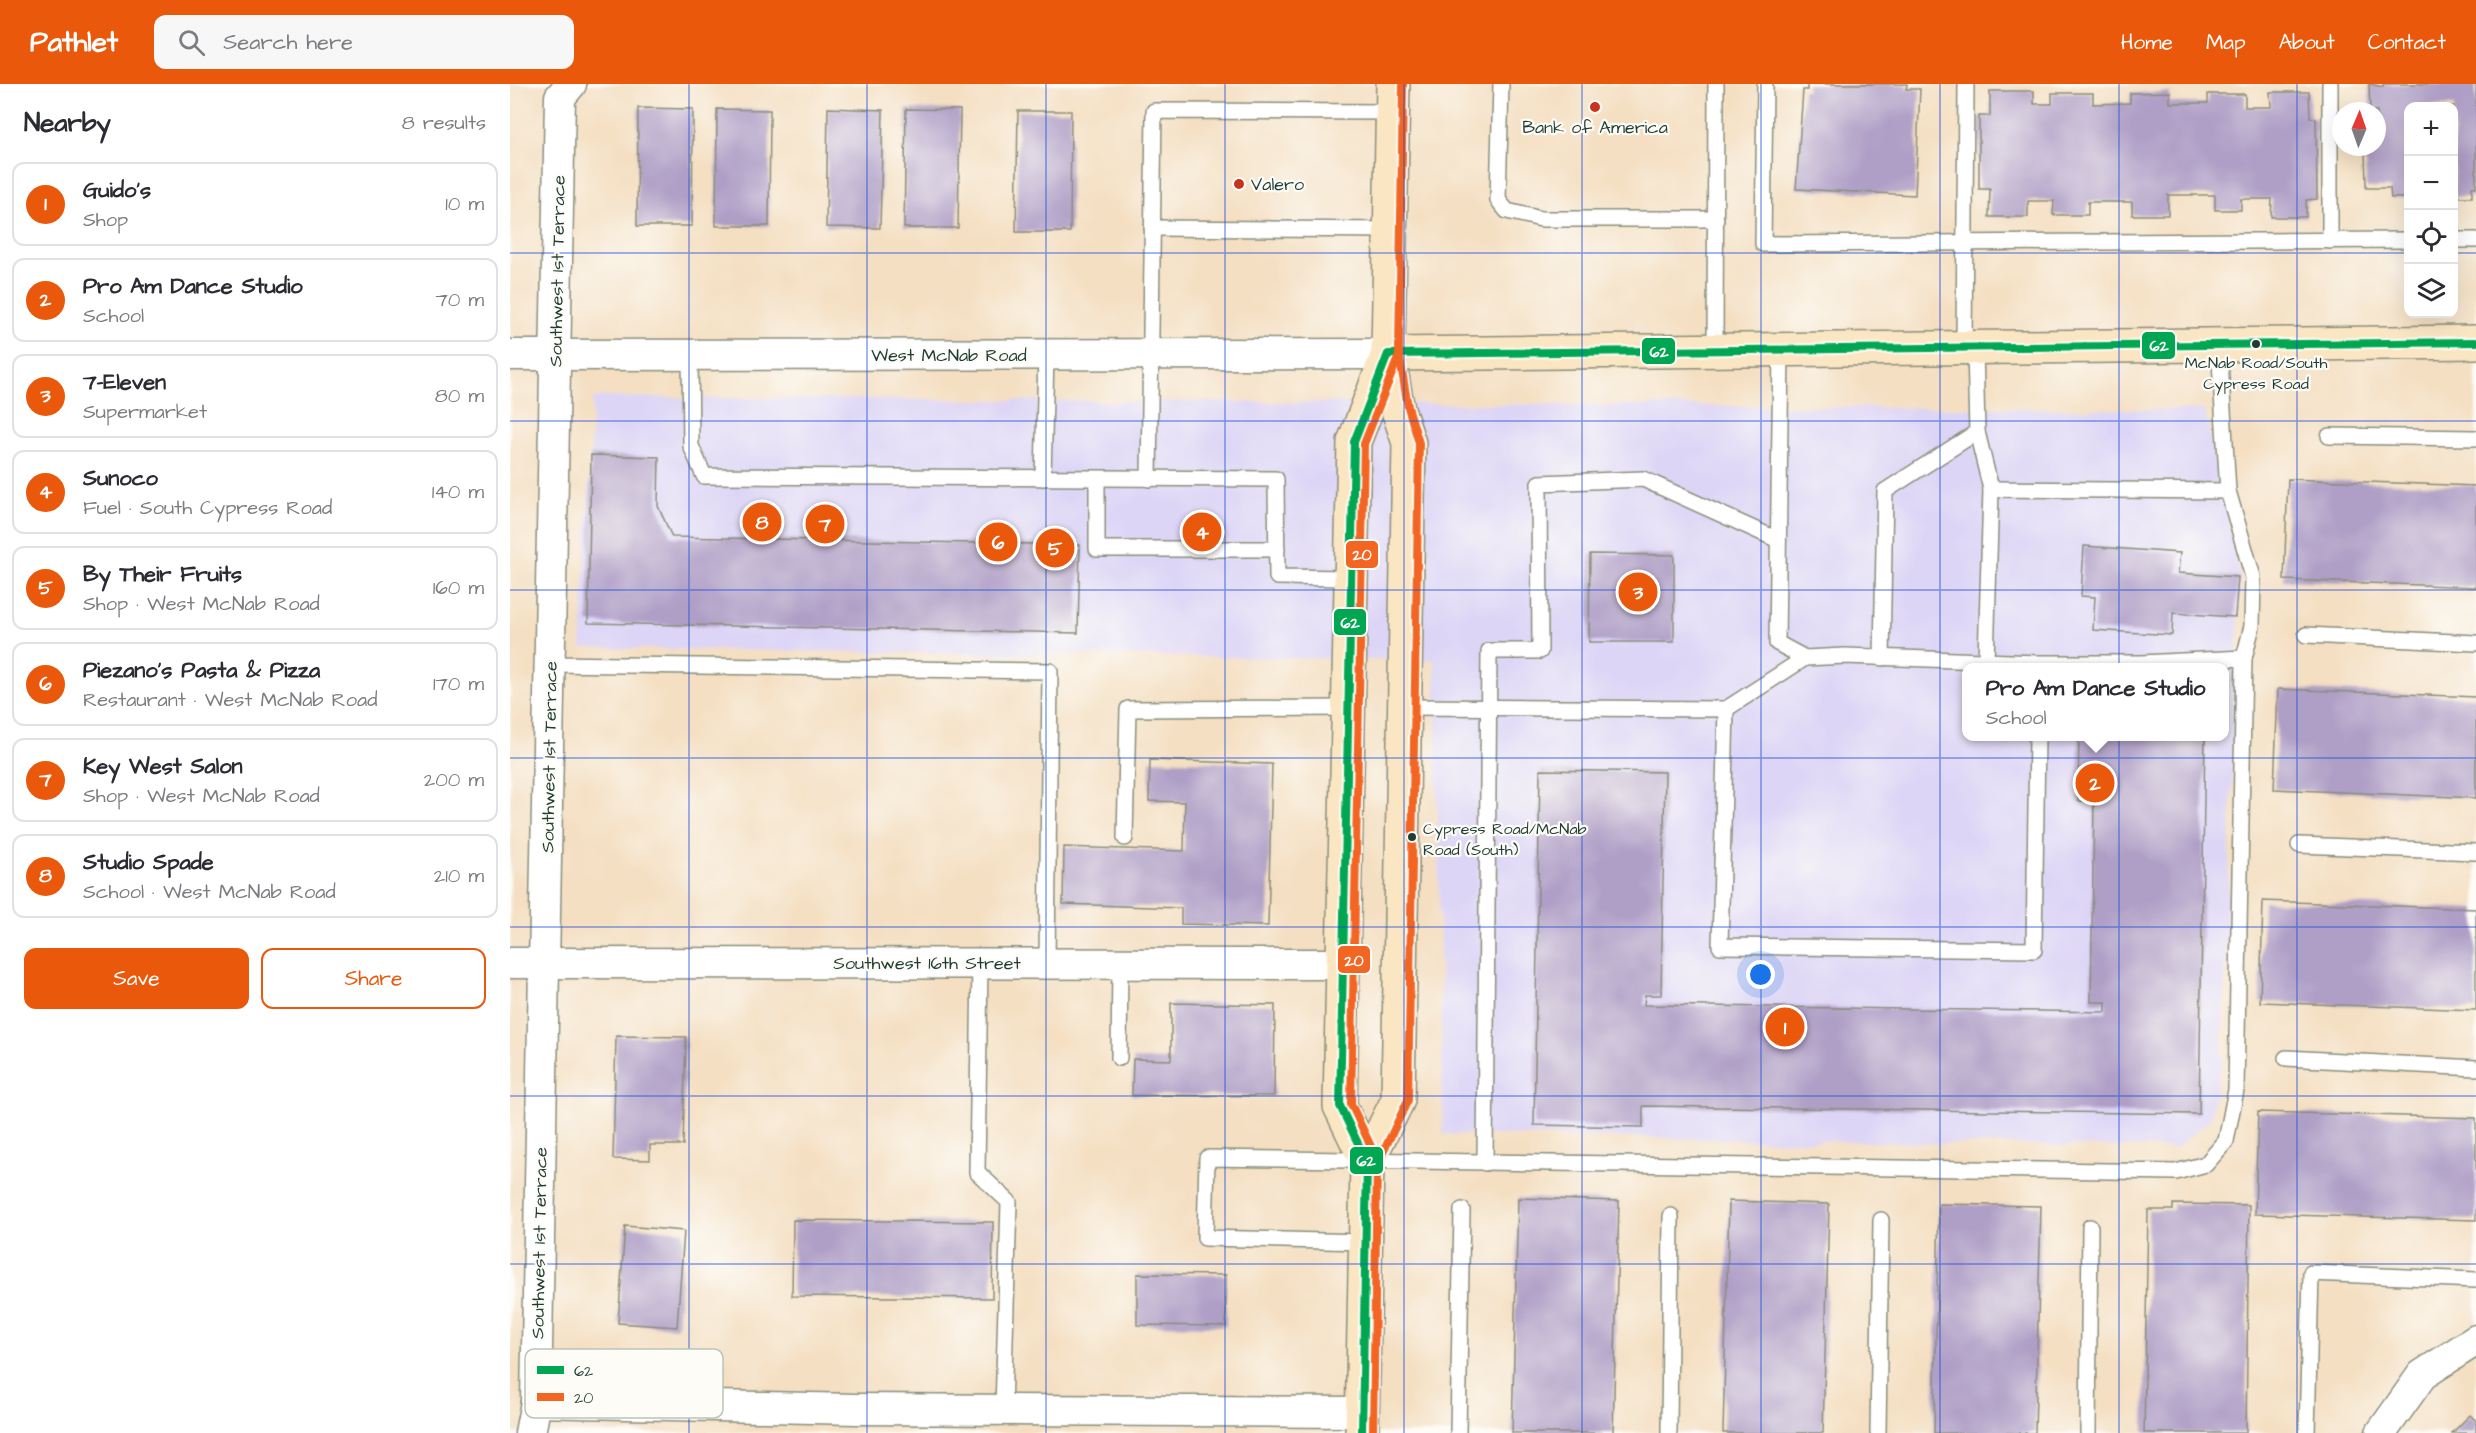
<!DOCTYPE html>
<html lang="en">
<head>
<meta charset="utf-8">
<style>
  body { margin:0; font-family:"Architects Daughter",sans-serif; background:#f7f7f7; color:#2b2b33 }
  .controls { position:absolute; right:18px; top:18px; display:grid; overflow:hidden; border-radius:12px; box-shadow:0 6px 24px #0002 }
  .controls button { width:54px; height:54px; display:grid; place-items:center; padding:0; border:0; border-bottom:2px solid #e1e1e2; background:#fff; color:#2b2b33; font:30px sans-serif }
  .compass { position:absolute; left:1822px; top:18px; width:54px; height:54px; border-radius:50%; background:#fff; box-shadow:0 6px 24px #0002; rotate:2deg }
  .you { position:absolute; left:1251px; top:891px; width:21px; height:21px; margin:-15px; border:4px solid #fff; border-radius:50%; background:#1a73e8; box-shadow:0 0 0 9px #1a73e833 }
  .badge { display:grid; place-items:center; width:39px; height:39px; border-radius:50%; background:#ea580c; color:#fff; font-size:20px; font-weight:700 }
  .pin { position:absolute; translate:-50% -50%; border:3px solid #fff; box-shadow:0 2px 6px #0006 }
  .popup { position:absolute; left:1452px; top:579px; width:267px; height:78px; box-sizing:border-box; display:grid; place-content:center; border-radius:12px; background:#fff; filter:drop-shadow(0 2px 4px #0005); font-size:20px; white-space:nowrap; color:#7c7c81 }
  .popup b { font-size:22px; color:#2b2b33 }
  .popup::after { content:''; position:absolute; left:50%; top:100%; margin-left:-12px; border:12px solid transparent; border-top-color:#fff }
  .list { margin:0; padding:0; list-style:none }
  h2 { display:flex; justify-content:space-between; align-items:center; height:78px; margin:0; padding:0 24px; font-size:26px }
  h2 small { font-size:20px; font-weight:400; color:#7c7c81 }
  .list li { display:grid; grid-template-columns:39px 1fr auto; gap:18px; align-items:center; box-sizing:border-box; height:84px; margin:0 12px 12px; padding:0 12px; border:2px solid #e1e1e2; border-radius:12px }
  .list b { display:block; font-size:22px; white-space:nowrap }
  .list p { margin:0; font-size:20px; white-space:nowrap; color:#7c7c81 }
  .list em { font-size:20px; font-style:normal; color:#7c7c81 }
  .actions { display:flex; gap:12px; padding:18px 24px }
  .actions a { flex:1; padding:14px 0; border:2px solid #ea580c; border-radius:12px; text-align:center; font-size:21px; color:#ea580c }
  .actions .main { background:#ea580c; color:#fff }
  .icon { flex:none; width:33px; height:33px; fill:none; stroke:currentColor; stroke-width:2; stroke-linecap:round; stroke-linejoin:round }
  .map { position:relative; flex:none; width:1966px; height:1349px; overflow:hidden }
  header { display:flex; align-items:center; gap:36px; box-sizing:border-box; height:84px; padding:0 30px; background:#ea580c; color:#fff }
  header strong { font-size:28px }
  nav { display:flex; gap:33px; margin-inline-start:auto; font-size:21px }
  .search { width:420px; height:54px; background:#f7f7f7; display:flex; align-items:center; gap:15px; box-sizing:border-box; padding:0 21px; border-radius:12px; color:#7c7c81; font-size:22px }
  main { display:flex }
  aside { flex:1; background:#fff }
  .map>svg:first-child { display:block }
  .built { fill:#ddd5f6; fill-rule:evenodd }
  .building { fill:#af9ec6 }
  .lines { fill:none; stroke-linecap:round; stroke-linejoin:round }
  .lane-casing { stroke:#8a8e7b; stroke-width:18 }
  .street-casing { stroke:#8a8e7b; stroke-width:33 }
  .secondary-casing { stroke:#8a8e7b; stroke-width:36 }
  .lane { stroke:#fff; stroke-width:15 }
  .street { stroke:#fff; stroke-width:30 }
  .secondary { stroke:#fbe6c4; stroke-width:33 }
  .bus-1-casing { stroke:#fdfcf7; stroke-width:12 }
  .bus-2-casing { stroke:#fdfcf7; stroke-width:12 }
  .bus-1 { stroke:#00a651; stroke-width:8 }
  .bus-2 { stroke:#f26522; stroke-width:8 }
  .grid { fill:none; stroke:#1d4ed8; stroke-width:1.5; stroke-opacity:0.55 }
  .poi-dot { fill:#c8321e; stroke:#fdfcf7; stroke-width:2 }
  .bus-dot { fill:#1f3d34; stroke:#fdfcf7; stroke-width:2 }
  .labels { text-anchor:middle; stroke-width:4.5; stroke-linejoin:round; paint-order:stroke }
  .bus-label { font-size:16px; fill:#1f3d34; stroke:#fdfcf7 }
  .poi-label { font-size:18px; fill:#1f3d34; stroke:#fdfcf7 }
  .street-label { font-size:18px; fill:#1f3d34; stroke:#fdfcf7 }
  .key { fill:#fdfcf7; stroke:#bac3bc; stroke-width:1.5 }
  .key-label { font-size:16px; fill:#1f3d34 }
  .line-badge { stroke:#fdfcf7; stroke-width:2 }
  .badge-label { font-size:16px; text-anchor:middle; font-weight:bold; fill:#fff }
</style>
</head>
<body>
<header>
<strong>Pathlet</strong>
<div class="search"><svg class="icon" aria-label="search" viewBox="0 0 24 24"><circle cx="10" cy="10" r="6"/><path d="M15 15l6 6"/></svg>Search here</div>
<nav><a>Home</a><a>Map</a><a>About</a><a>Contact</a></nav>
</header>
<main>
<aside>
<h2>Nearby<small>8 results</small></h2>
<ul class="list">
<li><span class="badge">1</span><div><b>Guido's</b><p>Shop</p></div><em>10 m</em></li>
<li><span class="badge">2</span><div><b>Pro Am Dance Studio</b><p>School</p></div><em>70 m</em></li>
<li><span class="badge">3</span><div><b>7-Eleven</b><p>Supermarket</p></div><em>80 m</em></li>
<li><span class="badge">4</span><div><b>Sunoco</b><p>Fuel · South Cypress Road</p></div><em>140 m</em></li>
<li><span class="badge">5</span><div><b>By Their Fruits</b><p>Shop · West McNab Road</p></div><em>160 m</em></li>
<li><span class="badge">6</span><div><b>Piezano's Pasta &amp; Pizza</b><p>Restaurant · West McNab Road</p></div><em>170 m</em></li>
<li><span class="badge">7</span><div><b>Key West Salon</b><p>Shop · West McNab Road</p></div><em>200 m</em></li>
<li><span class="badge">8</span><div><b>Studio Spade</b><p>School · West McNab Road</p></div><em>210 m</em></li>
</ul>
<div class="actions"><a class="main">Save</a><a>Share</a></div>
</aside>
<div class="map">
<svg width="1966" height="1349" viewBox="0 0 1966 1349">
  <rect width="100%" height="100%" fill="#fdfcf7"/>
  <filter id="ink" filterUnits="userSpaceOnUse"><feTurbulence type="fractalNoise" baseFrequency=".0167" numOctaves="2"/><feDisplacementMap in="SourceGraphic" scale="12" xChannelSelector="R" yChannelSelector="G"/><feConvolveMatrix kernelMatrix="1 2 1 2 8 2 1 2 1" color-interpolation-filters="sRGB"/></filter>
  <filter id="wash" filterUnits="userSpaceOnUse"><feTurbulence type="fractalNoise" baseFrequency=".008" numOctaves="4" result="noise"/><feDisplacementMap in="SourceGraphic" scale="24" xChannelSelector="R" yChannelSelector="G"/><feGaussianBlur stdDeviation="1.35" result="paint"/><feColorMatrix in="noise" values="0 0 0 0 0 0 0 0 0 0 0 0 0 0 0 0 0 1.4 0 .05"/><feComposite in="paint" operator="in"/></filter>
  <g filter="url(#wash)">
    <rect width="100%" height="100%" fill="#f4dfc2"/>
    <path class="built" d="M83,313L1695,326L1730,492L1712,976L1700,1035L1666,1064L933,1050L925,576L71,564ZM1456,584H1714V652H1456Z"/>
    <g id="blocks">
      <g class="building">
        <polygon points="1297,0 1397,0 1396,5 1410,5 1405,111 1286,105 1293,6 1297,6"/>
        <polygon points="1859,0 1873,3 1873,0 1966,0 1966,103 1962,103 1962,113 1944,113 1944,22 1898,22 1898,114 1881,114 1880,104 1856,104 1855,63 1867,63 1869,56 1867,27 1860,27"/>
        <polygon points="1480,7 1524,7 1524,20 1542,20 1542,9 1583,9 1583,20 1620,19 1620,9 1660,8 1660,19 1698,19 1698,10 1735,10 1735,23 1761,23 1760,8 1799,8 1800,33 1806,35 1807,115 1796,116 1796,133 1761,133 1762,115 1731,115 1731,126 1705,126 1705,111 1658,111 1658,131 1622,131 1622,118 1578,118 1578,131 1543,131 1544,117 1518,117 1518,133 1479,133 1480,105 1469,105 1469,32 1480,32"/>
        <polygon points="128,24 183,25 182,142 127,142"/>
        <polygon points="318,24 373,26 370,144 316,143"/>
        <polygon points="207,25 260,26 259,142 206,142"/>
        <polygon points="396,25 450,26 448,144 394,144"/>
        <polygon points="508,27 561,27 560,148 506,148"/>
        <polygon points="81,371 149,373 148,422 162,453 570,461 568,549 78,539"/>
        <polygon points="1778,395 1966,402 1966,503 1774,496"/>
        <polygon points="1574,462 1670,469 1668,489 1728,493 1725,533 1663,529 1662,551 1583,546 1585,513 1571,512"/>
        <polygon points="1080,470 1164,471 1164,558 1079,558"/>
        <polygon points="1768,605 1966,613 1966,714 1764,705"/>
        <polygon points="1569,652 1695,652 1689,1030 1133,1022 1133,1043 1024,1041 1030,686 1155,688 1151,911 1135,911 1134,921 1596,928 1596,918 1581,918 1584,718 1568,717"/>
        <polygon points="640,676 762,680 758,842 671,840 671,824 553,820 554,763 674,767 675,718 639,717"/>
        <polygon points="1753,817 1966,825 1966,926 1750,918"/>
        <polygon points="661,919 765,921 764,1012 622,1011 623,975 661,976"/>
        <polygon points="106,952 176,953 173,1061 140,1061 140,1076 103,1075"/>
        <polygon points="1748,1028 1966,1034 1966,1136 1745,1130"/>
        <polygon points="1008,1114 1109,1117 1103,1349 1002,1349"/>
        <polygon points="1219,1117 1319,1120 1313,1349 1213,1349"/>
        <polygon points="1429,1120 1531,1122 1525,1349 1424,1349"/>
        <polygon points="1663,1120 1739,1121 1736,1349 1634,1349 1638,1126 1663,1126"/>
        <polygon points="283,1136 483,1138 482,1214 282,1212"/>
        <polygon points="115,1142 174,1147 167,1243 108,1239"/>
        <polygon points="627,1190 716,1191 716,1242 627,1241"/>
        <polygon points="1960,1331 1966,1337 1966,1349 1942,1349"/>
      </g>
    </g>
  </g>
  <g filter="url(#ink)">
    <use href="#blocks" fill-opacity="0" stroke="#8a8e7b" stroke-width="1.5"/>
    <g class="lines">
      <defs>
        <g id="lane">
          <polyline points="991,0 988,116 997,127 1031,135 1206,135"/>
          <polyline points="1255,0 1253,160 1898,156"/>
          <polyline points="642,144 880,146"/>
          <polyline points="1944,156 1966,156"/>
          <polyline points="1820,157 1820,0"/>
          <polyline points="1709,261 1718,407 1743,493 1742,542 1734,574"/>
          <polyline points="1454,263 1456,0"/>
          <polyline points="1271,266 1267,559 1295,574"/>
          <polyline points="1205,267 1206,0"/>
          <polyline points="180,271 181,362 194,392 766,395 767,493 841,494"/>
          <polyline points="1467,348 1481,405 1476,577"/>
          <polyline points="1819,352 1966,354"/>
          <polyline points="533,394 536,271"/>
          <polyline points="587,395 587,465 767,465"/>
          <polyline points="639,395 644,27 882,28"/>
          <polyline points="1481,405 1718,407"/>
          <polyline points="1796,551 1966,559"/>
          <polyline points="1372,574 1375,407 1467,348 1465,264"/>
          <polyline points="41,580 540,587 537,879"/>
          <polyline points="1216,625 1210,862 1524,866 1527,652"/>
          <polyline points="615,754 618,625 839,624"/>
          <polyline points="1789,761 1966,768"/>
          <polyline points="470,879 467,1088 499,1118 493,1327"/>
          <polyline points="609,974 610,880"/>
          <polyline points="1776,974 1966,984"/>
          <polyline points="975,1079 979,567 1030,567 1029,399 1133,395 1268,456"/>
          <polyline points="855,1158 695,1154 697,1074 1666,1088 1696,1080 1716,1057 1726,1006 1734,574 1631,579 1528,579 1335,572 1295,574 1216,625 895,623"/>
          <polyline points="948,1349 952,1126"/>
          <polyline points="1159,1349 1161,1132"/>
          <polyline points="1368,1349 1371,1136"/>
          <polyline points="1578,1349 1580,1143"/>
          <polyline points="1797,1349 1801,1189 1966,1196"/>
        </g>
        <g id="street">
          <polyline points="0,271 878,270"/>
          <polyline points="0,879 833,880"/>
          <polyline points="26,1318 346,1325 852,1328"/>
          <polyline points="20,1349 26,1318 50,13 61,0"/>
          <polyline points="1871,1349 1912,1291 1966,1256"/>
        </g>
        <g id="secondary">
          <polyline points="878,270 1966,258"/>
          <polyline points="857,1078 830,1022 844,358 878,270"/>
          <polyline points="852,1349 857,1078 888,1016 899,359 888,326 878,270 883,0"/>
        </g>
      </defs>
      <use href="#lane" class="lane-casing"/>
      <use href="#street" class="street-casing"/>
      <use href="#secondary" class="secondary-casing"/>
      <use href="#lane" class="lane"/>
      <use href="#street" class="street"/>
      <use href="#secondary" class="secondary"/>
      <defs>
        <polyline id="bus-1" points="852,1349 857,1078 830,1022 844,358 878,270 1966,258"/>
        <g id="bus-2">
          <polyline points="866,1073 841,1020 854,360 888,274"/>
          <polyline points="863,1349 867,1081 898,1016 909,359 898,323 889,269 893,0"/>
        </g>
      </defs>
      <use href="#bus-1" class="bus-1-casing"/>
      <use href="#bus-2" class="bus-2-casing"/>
      <use href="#bus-1" class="bus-1"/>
      <use href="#bus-2" class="bus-2"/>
    </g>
  </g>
  <path class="grid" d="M179,0V1349M357,0V1349M536,0V1349M715,0V1349M894,0V1349M1072,0V1349M1251,0V1349M1430,0V1349M1609,0V1349M1787,0V1349M0,169H1898M1944,169H1966M0,337H1966M0,506H1966M0,674H1966M0,843H1966M0,1012H1966M0,1180H1966"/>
  <g class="poi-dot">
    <circle cx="1085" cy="23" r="6"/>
    <circle cx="729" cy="100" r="6"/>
  </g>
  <g class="bus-dot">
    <circle cx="1746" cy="260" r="5"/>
    <circle cx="902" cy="753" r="5"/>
  </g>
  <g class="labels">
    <g class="bus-label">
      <text x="1746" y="284">McNab Road/South<tspan x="1746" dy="21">Cypress Road</tspan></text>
      <text x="913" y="750" text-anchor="start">Cypress Road/McNab<tspan x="913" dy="21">Road (South)</tspan></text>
    </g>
    <g class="poi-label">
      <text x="1085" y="49">Bank of America</text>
      <text x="741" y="106" text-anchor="start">Valero</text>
    </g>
    <g class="street-label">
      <text transform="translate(47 187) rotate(-89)" y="6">Southwest 1st Terrace</text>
      <text x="439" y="277">West McNab Road</text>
      <text transform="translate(39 673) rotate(-89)" y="6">Southwest 1st Terrace</text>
      <text x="417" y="885">Southwest 16th Street</text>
      <text transform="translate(29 1159) rotate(-89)" y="6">Southwest 1st Terrace</text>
    </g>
  </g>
  <rect x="15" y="1265" width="198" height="69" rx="9" class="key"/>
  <rect x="27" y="1282" width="27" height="8" fill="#00a651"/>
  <rect x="27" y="1309" width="27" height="8" fill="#f26522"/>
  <g class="key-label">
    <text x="64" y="1292">62</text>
    <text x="64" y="1319">20</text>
  </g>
  <g class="line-badge">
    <rect x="1631" y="247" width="35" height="29" rx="6" fill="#00a651"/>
    <rect x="1131" y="253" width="35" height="28" rx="6" fill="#00a651"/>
    <rect x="835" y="456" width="34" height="29" rx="6" fill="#f26522"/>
    <rect x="823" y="524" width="34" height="28" rx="6" fill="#00a651"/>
    <rect x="827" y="861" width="34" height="29" rx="6" fill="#f26522"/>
    <rect x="839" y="1062" width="35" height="29" rx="6" fill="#00a651"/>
  </g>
  <g class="badge-label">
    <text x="1649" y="267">62</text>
    <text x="1149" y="273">62</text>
    <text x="852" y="476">20</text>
    <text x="840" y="544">62</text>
    <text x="844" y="882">20</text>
    <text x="856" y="1082">62</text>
  </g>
</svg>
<div class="controls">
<button>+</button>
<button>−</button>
<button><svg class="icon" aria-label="locate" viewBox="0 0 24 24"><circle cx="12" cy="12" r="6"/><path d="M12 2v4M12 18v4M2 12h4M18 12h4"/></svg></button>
<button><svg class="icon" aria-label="layers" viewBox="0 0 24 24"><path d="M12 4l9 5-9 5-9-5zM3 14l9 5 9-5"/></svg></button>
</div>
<svg class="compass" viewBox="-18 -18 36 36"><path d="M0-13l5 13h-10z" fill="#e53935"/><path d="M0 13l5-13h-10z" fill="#7c7c81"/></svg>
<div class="you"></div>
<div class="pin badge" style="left:1275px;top:943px">1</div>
<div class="pin badge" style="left:1585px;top:699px">2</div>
<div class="popup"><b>Pro Am Dance Studio</b>School</div>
<div class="pin badge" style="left:1128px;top:508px">3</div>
<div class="pin badge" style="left:692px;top:448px">4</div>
<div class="pin badge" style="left:545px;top:464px">5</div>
<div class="pin badge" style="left:488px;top:458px">6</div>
<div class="pin badge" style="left:315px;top:440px">7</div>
<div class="pin badge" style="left:252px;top:438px">8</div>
</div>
</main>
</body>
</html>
